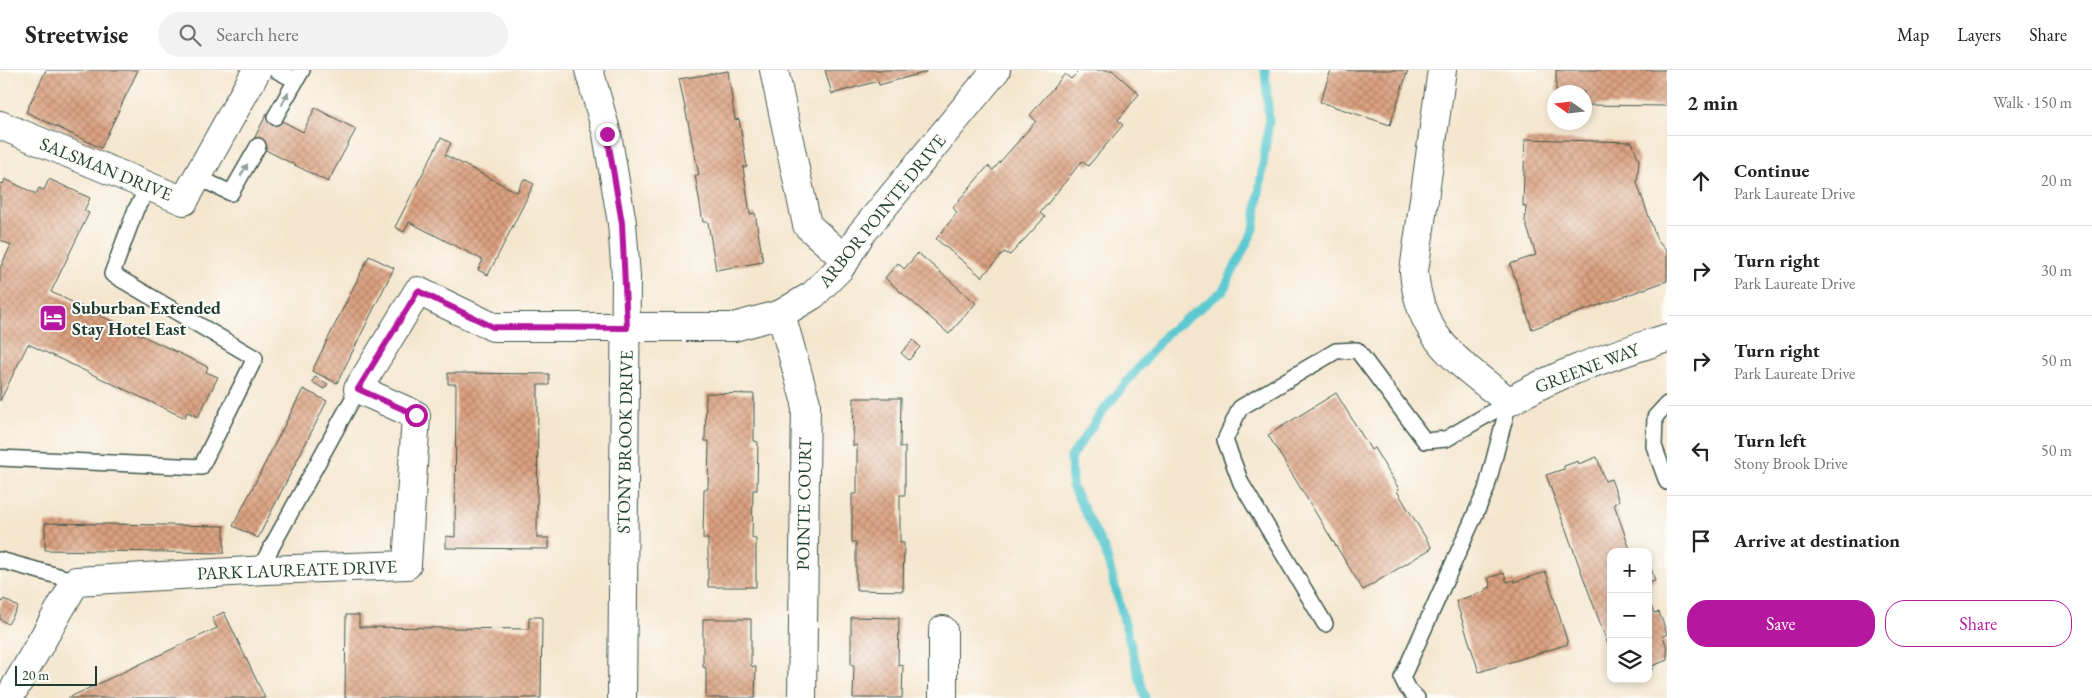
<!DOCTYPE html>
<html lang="en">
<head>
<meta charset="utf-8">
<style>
  body { margin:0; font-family:"EB Garamond",serif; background:#f2f2f2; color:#222 }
  .controls { position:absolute; right:15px; bottom:15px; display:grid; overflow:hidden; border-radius:10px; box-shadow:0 2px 8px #0003 }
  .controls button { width:45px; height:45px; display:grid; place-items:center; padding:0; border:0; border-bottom:1px solid #e0e0e0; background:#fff; color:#222; font:25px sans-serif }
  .compass { position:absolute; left:1547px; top:15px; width:45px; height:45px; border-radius:50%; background:#fff; box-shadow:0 2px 8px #0003; rotate:284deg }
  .scale { position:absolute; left:15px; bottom:12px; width:82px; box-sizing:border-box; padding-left:5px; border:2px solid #1f3d34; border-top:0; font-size:14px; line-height:18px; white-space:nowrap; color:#1f3d34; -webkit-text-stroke:4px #fdfcf7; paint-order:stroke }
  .stop { position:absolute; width:15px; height:15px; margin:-11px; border:4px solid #b5179e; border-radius:50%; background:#fff }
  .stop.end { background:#b5179e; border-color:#fff; box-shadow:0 1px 5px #0008 }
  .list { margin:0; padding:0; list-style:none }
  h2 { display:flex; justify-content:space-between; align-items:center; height:65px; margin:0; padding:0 20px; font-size:21px }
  h2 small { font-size:16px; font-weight:400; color:#767676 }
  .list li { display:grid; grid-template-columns:32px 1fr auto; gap:15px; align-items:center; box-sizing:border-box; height:90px; padding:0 20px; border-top:1px solid #e0e0e0 }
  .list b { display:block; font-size:19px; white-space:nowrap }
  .list p { margin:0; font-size:16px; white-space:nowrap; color:#767676 }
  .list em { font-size:16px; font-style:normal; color:#767676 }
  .actions { display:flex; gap:10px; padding:15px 20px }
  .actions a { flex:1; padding:11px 0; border:1px solid #b5179e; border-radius:20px; text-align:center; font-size:18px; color:#b5179e }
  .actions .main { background:#b5179e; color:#fff }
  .icon { flex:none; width:28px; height:28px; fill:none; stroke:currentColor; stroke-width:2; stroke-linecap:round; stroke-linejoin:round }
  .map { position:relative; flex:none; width:1667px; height:628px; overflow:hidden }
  header { display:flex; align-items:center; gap:30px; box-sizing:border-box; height:70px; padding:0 25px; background:#fff; border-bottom:1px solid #e0e0e0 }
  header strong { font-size:24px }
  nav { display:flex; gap:28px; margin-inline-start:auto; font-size:18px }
  .search { width:350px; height:45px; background:#f2f2f2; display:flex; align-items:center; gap:12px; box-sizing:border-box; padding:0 18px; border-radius:28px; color:#767676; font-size:19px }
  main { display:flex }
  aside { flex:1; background:#fff }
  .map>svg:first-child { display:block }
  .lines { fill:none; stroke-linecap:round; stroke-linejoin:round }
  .stream { stroke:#5bc9d0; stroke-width:9 }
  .building { fill:url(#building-cross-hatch) }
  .lane-casing { stroke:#3f564b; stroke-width:18 }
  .street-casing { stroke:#3f564b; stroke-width:30 }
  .secondary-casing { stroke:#3f564b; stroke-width:30 }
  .lane { stroke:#fff; stroke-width:15 }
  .street { stroke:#fff; stroke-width:28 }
  .secondary { stroke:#fff; stroke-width:28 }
  .oneway { fill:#8f9e9a }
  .route { stroke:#b5179e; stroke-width:6 }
  .labels { text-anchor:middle; stroke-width:4; stroke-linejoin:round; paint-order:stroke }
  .street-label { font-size:18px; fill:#1f3d34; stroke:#fdfcf7 }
  .poi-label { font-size:18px; font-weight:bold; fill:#1f3d34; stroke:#fdfcf7; text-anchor:start }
</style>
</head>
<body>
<header>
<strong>Streetwise</strong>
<div class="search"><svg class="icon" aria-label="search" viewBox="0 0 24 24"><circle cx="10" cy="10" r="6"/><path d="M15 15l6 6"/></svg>Search here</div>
<nav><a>Map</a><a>Layers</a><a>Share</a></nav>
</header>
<main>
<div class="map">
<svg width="1667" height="628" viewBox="0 0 1667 628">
  <defs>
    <pattern id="building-cross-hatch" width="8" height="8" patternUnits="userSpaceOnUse" patternTransform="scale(1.25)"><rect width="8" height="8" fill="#dca180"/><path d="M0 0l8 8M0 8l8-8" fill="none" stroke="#b2846a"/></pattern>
  </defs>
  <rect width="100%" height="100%" fill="#fdfcf7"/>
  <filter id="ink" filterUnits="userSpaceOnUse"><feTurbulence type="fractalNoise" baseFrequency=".02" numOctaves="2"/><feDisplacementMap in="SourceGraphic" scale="10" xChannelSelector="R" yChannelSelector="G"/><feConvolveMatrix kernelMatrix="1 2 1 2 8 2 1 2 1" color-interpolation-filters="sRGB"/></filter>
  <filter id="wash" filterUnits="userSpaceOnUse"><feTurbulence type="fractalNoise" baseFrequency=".0096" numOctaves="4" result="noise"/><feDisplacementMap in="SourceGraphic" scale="20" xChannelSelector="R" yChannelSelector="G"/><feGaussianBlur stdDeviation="1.12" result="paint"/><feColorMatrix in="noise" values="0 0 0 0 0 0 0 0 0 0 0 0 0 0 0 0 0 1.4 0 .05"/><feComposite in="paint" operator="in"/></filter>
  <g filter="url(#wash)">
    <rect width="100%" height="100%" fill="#f4e6ce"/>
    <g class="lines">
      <polyline class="stream" points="1145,628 1105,480 1072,416 1071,387 1102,342 1167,263 1223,221 1254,159 1269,51 1265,0"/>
    </g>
    <g id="blocks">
      <g class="building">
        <polygon points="46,0 138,0 101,78 26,42"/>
        <polygon points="825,0 926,0 926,2 879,15 878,11 832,24"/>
        <polygon points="1080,0 1112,0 1139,24 1118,50 1123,55 1088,96 1082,91 1040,143 1045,147 1010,185 1004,182 982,207 936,169 957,143 953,137 988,96 993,100 1036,51 1030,45 1065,4 1071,9"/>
        <polygon points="1331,0 1408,0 1390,55 1320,32"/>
        <polygon points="1556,0 1667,0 1667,36 1584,35 1584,22 1556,22"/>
        <polygon points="728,1 735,50 739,49 747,97 743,97 750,144 755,143 763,192 716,200 708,152 703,152 695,105 699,105 679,9"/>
        <polygon points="315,38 356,59 328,112 252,73 267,43 303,62"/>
        <polygon points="441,68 451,73 445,85 517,122 524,109 534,114 488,205 478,200 483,190 409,152 404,162 395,157"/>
        <polygon points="1525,69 1632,72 1639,90 1637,113 1657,170 1667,182 1667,211 1532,259 1510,194 1536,185 1525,151 1526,137 1523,136"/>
        <polygon points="5,109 36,124 39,118 44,120 49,109 90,128 84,141 89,143 51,222 208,297 206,302 218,307 198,347 187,342 185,348 28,274 0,331 0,198 11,175 0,170 0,113 3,114"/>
        <polygon points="918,183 976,233 949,264 885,208 898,193 904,199"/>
        <polygon points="369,186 394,198 337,313 312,301"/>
        <polygon points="913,270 920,277 909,290 901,283"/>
        <polygon points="448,303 549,304 549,315 538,315 537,468 549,468 549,479 446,478 446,466 455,467 456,314 448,314"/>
        <polygon points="315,307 328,314 324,319 312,312"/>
        <polygon points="303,319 327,331 258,468 233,456"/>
        <polygon points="706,323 754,324 754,371 758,372 757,420 753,420 752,468 756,469 756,517 708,517 708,469 703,469 704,419 708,419 709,371 705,371"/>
        <polygon points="1336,323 1371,380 1374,378 1399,419 1397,421 1432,478 1363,520 1268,365"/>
        <polygon points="854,328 901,328 900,377 905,377 905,425 900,425 900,473 904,473 903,521 856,520 856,472 852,472 852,424 857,424 857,375 853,376"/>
        <polygon points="1597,387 1605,411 1611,409 1619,431 1614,434 1631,482 1611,482 1611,583 1546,405 1564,399 1564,396 1578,391 1579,394"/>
        <polygon points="45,453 224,456 224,483 45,480"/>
        <polygon points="1651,498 1655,511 1648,513 1648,499"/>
        <polygon points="1546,502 1568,574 1479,602 1456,531 1486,521 1485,519 1491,517 1488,508 1504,503 1507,512 1514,510 1514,512"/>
        <polygon points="4,529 18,537 8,554 0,549 0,535"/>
        <polygon points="1648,529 1654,543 1659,542 1667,564 1663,566 1667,578 1667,590 1652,596 1653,599 1648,600"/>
        <polygon points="224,542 265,628 68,628 217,558 212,548"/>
        <polygon points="346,545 359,545 359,557 529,559 529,547 542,547 541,628 345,628"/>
        <polygon points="851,547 899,548 898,596 903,595 902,628 853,628 854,595 851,595"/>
        <polygon points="703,549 751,549 751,596 756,597 755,628 706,628 706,598 703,597"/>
      </g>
    </g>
  </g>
  <g filter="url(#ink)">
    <use href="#blocks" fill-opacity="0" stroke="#3f564b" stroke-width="1"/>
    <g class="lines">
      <defs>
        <g id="lane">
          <polyline points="276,0 295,10"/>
          <polyline points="275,47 302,0"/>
          <polyline points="197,107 231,123 258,76"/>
          <polyline points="1667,334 1655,347 1654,376 1667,412"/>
          <polyline points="0,388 201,397 255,288 112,204 136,139 149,117"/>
          <polyline points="0,490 76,511"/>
          <polyline points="259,500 358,319"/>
          <polyline points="1325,554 1241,413 1225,370 1240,338 1336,281 1357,280 1425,371 1446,369 1509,332"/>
          <polyline points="1417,628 1407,618 1402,608 1486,420 1509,332"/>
        </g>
        <g id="street">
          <polyline points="774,0 807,155 846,190"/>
          <path d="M1442,0L1414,201C1419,270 1460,292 1509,332C1558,302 1612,286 1667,268"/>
          <polyline points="0,55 184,131 257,0"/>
          <polyline points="781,244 806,333 802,628"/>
          <polyline points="9,628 76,511 265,500 407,495 416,345 358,319 418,221 493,257 734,257 781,244 813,225 840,198 861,164 996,0"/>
          <polyline points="943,628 943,560"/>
        </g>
        <polyline id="secondary" points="589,0 607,64 622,153 626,207 622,628"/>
      </defs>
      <use href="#lane" class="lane-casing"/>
      <use href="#street" class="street-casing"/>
      <use href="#secondary" class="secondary-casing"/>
      <use href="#lane" class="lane"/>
      <use href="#street" class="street"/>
      <use href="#secondary" class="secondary"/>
    </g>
    <defs><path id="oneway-solid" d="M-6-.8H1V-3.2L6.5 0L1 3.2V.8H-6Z" transform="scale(1.25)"/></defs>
    <g class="oneway">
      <use href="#oneway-solid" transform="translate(285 29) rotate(-62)"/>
      <use href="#oneway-solid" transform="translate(244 100) rotate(-60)"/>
    </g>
  </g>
  <g class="lines" filter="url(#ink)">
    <polyline class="route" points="416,345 358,319 418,221 493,257 627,258 622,153 607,64"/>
  </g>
  <defs>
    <symbol id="hotel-square" viewBox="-11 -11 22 22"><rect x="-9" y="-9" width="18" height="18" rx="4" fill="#b5179e" stroke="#fdfcf7"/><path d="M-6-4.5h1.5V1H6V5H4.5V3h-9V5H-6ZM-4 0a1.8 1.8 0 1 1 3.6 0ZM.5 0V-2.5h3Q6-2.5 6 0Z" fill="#fff"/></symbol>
  </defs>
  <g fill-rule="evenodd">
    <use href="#hotel-square" x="37" y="232" width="32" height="32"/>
  </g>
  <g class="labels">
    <g class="street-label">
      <text transform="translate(106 99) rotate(22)" y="6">SALSMAN DRIVE</text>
      <text transform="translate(882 141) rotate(-51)" y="6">ARBOR POINTE DRIVE</text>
      <text transform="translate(1587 298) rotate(-21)" y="6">GREENE WAY</text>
      <text transform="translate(625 372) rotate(-89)" y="6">STONY BROOK DRIVE</text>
      <text transform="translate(804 434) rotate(-89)" y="6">POINTE COURT</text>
      <text transform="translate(297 500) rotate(-2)" y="6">PARK LAUREATE DRIVE</text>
    </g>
    <g class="poi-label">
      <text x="72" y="244">Suburban Extended<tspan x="72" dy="21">Stay Hotel East</tspan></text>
    </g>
  </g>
</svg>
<div class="controls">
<button>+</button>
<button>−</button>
<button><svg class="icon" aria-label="layers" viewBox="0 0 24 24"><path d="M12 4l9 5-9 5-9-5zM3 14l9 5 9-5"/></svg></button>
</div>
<svg class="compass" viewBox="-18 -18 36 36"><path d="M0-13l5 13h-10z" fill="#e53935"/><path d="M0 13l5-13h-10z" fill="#767676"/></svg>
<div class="scale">20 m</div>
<div class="stop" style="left:416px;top:345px"></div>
<div class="stop end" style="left:607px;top:64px"></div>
</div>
<aside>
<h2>2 min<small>Walk · 150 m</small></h2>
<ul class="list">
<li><svg class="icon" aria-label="ahead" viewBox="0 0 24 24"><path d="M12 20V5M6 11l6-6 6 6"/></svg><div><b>Continue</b><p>Park Laureate Drive</p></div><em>20 m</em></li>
<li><svg class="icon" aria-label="right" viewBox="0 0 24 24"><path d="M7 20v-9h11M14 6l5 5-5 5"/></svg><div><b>Turn right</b><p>Park Laureate Drive</p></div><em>30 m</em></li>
<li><svg class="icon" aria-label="right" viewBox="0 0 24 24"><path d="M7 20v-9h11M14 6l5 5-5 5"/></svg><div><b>Turn right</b><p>Park Laureate Drive</p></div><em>50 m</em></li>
<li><svg class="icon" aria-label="left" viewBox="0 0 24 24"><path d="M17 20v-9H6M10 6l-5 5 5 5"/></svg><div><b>Turn left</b><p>Stony Brook Drive</p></div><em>50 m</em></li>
<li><svg class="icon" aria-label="arrive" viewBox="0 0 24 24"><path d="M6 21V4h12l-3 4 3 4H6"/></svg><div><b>Arrive at destination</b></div></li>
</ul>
<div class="actions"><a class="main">Save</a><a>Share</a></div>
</aside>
</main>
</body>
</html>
